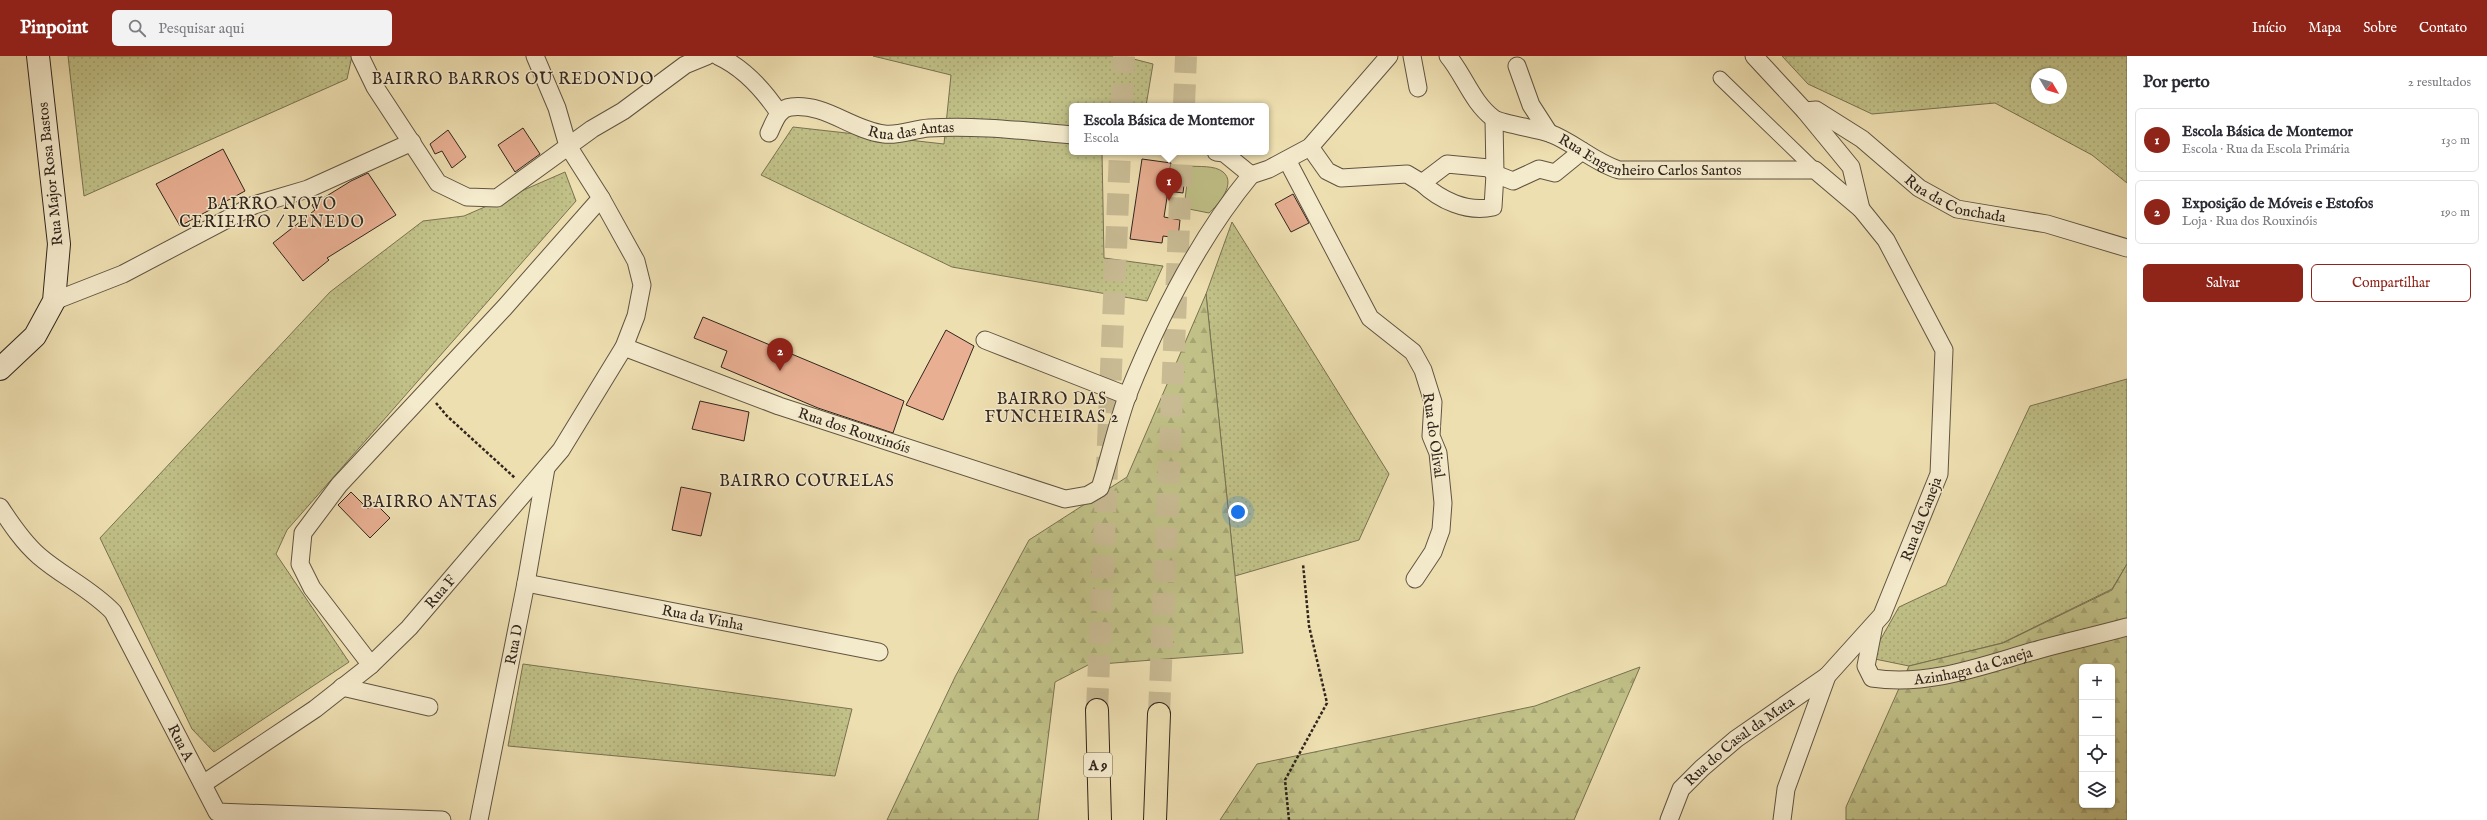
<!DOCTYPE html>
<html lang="pt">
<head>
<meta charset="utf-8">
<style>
  body { margin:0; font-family:"IM FELL English",serif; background:#f2f2f3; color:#2b2b33 }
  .controls { position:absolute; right:12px; bottom:12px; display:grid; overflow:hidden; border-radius:6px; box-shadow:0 1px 3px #0004 }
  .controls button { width:36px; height:36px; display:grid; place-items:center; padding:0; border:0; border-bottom:1px solid #e1e1e2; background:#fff; color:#2b2b33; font:20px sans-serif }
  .compass { position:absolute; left:2031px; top:12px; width:36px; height:36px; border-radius:50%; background:#fff; box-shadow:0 1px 3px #0004; rotate:128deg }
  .you { position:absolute; left:1238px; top:456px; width:14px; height:14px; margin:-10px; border:3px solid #fff; border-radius:50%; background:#1a73e8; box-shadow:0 0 0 6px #1a73e833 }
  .badge { display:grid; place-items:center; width:26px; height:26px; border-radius:50%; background:#8f2418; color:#fff; font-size:13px; font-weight:700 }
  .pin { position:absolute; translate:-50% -33px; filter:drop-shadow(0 1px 2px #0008) }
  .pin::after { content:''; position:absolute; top:21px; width:14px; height:12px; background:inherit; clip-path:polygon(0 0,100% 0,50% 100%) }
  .popup { position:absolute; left:1069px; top:47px; width:200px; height:52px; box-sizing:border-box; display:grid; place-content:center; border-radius:6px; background:#fff; filter:drop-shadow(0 1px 3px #0005); font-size:13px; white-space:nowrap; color:#7c7c81 }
  .popup b { font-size:15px; color:#2b2b33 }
  .popup::after { content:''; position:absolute; left:50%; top:100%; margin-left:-8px; border:8px solid transparent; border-top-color:#fff }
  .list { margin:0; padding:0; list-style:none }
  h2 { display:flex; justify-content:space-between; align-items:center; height:52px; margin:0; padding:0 16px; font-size:17px }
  h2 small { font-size:13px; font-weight:400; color:#7c7c81 }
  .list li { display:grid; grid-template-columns:26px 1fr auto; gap:12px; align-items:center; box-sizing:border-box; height:64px; margin:0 8px 8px; padding:0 8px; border:1px solid #e1e1e2; border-radius:6px }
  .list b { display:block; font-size:15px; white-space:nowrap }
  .list p { margin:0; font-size:13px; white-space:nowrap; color:#7c7c81 }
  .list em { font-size:13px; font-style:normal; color:#7c7c81 }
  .actions { display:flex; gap:8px; padding:12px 16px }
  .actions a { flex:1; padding:9px 0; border:1px solid #8f2418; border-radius:6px; text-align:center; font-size:14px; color:#8f2418 }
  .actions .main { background:#8f2418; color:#fff }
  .icon { flex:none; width:22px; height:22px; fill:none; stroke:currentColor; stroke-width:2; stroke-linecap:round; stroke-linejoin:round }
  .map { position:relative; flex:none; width:2127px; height:764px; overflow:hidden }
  header { display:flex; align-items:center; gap:24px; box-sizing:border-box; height:56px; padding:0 20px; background:#8f2418; color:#fff }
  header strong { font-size:19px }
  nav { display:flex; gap:22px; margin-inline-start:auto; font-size:14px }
  .search { width:280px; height:36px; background:#f2f2f3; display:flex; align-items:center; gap:10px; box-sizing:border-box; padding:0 14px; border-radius:6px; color:#7c7c81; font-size:15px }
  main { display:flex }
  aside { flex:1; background:#fff }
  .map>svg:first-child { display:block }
  .grass { fill:url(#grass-dots); stroke:#787252; fill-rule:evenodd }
  .forest { fill:url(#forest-firs); stroke:#787252; fill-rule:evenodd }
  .pitch { fill:#c0c087; stroke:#787252 }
  .building { fill:#e8af92; stroke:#30251d }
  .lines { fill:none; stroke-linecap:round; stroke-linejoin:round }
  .motorway-tunnel { stroke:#c8ba93; stroke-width:22; stroke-dasharray:22 11; stroke-linecap:butt }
  .pedestrian-casing { stroke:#605442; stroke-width:15 }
  .minor-casing { stroke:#605442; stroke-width:19 }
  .secondary-casing { stroke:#30251d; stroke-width:24 }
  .motorway-casing { stroke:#30251d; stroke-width:24 }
  .path { stroke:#30251d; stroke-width:2.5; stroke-dasharray:3 2; stroke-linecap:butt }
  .pedestrian { stroke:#f4eacc; stroke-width:13 }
  .minor { stroke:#f4eacc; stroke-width:17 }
  .secondary { stroke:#f4eacc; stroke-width:22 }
  .motorway { stroke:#eedfb1; stroke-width:22 }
  .labels { text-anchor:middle; stroke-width:3; stroke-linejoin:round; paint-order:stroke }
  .shield { fill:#f4eacc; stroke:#6b6052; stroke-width:1 }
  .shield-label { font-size:14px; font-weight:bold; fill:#30251d }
  .street-label { font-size:15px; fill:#30251d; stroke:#f4eacc }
  .neighbourhood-label { font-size:16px; letter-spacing:1px; fill:#30251d; stroke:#f4eacc }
</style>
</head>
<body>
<header>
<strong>Pinpoint</strong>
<div class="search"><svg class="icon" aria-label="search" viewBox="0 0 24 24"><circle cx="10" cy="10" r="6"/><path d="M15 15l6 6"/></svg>Pesquisar aqui</div>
<nav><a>Início</a><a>Mapa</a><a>Sobre</a><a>Contato</a></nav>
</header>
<main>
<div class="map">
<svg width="2127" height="764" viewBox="0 0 2127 764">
  <defs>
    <pattern id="grass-dots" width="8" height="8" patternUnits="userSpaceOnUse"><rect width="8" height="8" fill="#c0c087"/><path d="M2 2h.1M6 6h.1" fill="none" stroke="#a5a574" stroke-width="1.8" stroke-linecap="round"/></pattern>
    <pattern id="forest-firs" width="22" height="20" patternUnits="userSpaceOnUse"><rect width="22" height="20" fill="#c0c087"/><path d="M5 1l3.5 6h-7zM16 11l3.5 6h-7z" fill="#a5a574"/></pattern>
  </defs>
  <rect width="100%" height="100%" fill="#eedfb1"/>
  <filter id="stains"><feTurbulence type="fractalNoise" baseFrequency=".005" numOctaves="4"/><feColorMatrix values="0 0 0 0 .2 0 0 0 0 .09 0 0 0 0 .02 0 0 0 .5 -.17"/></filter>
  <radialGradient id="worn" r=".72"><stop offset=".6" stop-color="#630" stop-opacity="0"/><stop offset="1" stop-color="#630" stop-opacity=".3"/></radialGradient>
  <g class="grass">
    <polygon points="68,0 352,0 347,23 84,140"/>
    <polygon points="873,0 1122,0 1153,8 1146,50 1072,50 1072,96 1102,96 1104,202 1163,210 1147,245 952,211 761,119 793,71 944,88 951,19"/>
    <path d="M1782,0H2127V127L2092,99L1995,47L1872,58L1808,28ZM2037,18H2061V42H2037Z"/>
    <polygon points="565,116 576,145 287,474 276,498 349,606 214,696 192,673 100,482 330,236 423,165 464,160"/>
    <polygon points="1232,166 1389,418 1359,484 1235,520 1206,238"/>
    <polygon points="2127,323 2127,508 2112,533 2002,587 1909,610 1870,602 1899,551 1946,529 2030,350"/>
    <polygon points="523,608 852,653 835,720 508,690"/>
  </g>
  <g class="forest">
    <polygon points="1206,238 1243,597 1088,609 1055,626 1038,764 887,764 955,621 1029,484 1127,421"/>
    <path d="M2127,508V764H1846V751L1909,610L2003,587L2112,534ZM2082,611H2112V749H2082Z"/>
    <polygon points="1640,611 1574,764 1220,764 1257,708 1535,650"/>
  </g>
  <path class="pitch" d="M1189,110C1198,111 1215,109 1223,116C1237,127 1218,149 1209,157L1184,152Z"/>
  <g class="building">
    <polygon points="523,72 540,98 515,116 498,89"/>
    <polygon points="448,74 466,101 452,112 442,95 435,98 430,88"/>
    <polygon points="223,93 245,135 180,170 156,128"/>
    <polygon points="1142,103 1171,107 1169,118 1185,121 1183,137 1168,135 1164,161 1180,164 1178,182 1163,180 1162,187 1130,183"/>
    <polygon points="368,117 396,159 327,202 329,204 303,225 273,187 315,154 312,149 351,125"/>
    <polygon points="1293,138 1309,167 1291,176 1275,148"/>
    <polygon points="703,261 904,345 893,377 818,352 721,311 727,295 694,282"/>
    <polygon points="946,274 974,290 943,364 906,349"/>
    <polygon points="700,345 749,356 744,385 692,373"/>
    <polygon points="681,431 711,437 701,480 672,474"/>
    <polygon points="351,436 368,453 374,446 390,462 370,482 338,449"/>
  </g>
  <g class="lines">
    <g class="motorway-tunnel">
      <polyline points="1122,50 1124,0"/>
      <polyline points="1184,50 1186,0"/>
      <polyline points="1097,654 1120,96"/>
      <polyline points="1159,658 1182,96"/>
    </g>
    <defs>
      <polyline id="pedestrian" points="1720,22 1815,114"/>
      <g id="minor">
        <polyline points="360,0 375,31 438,127 467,141 497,142 592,73 623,55 685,9 707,0"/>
        <path d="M718,0C744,12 763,33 779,57"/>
        <polyline points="1412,0 1418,32"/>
        <path id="s1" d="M1448,0C1464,19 1472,46 1493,62C1499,67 1537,73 1549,77C1574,86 1593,106 1619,114H1815L1861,153L1886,184L1944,294L1939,418L1882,559L1827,620L1786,733L1782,764"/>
        <polyline points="1754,0 1805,55 1851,111 1861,153"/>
        <polyline points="1517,10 1531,49 1549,77"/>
        <path id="s2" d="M1805,55L1816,54L1862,83L1919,132L1957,153L2047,168L2127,192"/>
        <path id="s3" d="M769,77C774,67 778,52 791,51C826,47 851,74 884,78C899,80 914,73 929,72C976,69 1025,75 1072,79"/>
        <polyline points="1310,91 1327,115 1341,122 1407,118 1422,127 1447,108 1489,112 1495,118 1513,125 1539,113 1555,117 1582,95"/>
        <polyline points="1216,96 1224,97 1251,119"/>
        <polyline points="1287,104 1370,262 1413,296 1423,314 1433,346 1431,380 1438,397 1443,447 1441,474 1433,496 1415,523"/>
        <polyline points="1251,119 1269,113 1310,91 1389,0"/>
        <path d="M1422,127C1440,144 1467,157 1493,151L1495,118L1494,63"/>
        <polyline points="54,245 123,218 254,149 308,133 412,86"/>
        <polyline points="985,284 1128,340"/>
        <path id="s4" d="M624,291L779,350L1065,443L1088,439L1100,432C1110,401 1117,368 1128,338C1159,261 1198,183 1251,119"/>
        <path id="s5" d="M0,451C11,468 23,486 39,500C62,520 91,533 113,556L217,756L442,764"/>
        <path id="s6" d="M526,527L879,596"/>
        <path id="s7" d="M1874,569L1866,610L1872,622C1931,631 1986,608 2041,593C2070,585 2098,579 2127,571"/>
        <polyline points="371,609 312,532 300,508 303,477 339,429 505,251 601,142 568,90 557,52 535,0"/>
        <polyline points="342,631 429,651"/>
        <path id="s8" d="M203,728L315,653L371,609L409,572L561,394L624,291L636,260L642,229L636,205L601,142"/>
        <path id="s9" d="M479,764L526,527L546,412"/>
        <path id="s10" d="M1669,764L1681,733L1702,712L1736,683L1827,620"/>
      </g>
      <polyline id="secondary" points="0,313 35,280 54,245 59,188 38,0"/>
      <g id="motorway">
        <polyline points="1097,654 1100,764"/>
        <polyline points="1155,764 1159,658"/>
      </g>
    </defs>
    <use href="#pedestrian" class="pedestrian-casing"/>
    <use href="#minor" class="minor-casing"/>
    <use href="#secondary" class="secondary-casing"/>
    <use href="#motorway" class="motorway-casing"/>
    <g class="path">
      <polyline points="436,347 447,360 515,422"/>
      <polyline points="1289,764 1285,724 1327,647 1309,570 1303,508"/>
    </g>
    <use href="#pedestrian" class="pedestrian"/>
    <use href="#minor" class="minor"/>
    <use href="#secondary" class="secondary"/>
    <use href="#motorway" class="motorway"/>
  </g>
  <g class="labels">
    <rect class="shield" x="1084" y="697" width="28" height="24" rx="3"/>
    <g class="shield-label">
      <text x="1098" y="714">A 9</text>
    </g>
    <g class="street-label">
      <text dy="5" stroke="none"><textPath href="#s3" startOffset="161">Rua das Antas</textPath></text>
      <text dy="5" stroke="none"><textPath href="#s1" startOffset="242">Rua Engenheiro Carlos Santos</textPath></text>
      <text transform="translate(50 118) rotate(-96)" y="5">Rua Major Rosa Bastos</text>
      <text dy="5" stroke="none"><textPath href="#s2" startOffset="179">Rua da Conchada</textPath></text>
      <text dy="5" stroke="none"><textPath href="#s4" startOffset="245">Rua dos Rouxinóis</textPath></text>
      <text transform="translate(1434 379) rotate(82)" y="5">Rua do Olival</text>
      <text transform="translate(1921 463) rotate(-69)" y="5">Rua da Caneja</text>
      <text dy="5" stroke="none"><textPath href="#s8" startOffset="307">Rua F</textPath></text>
      <text dy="5" stroke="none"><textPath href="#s6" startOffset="180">Rua da Vinha</textPath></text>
      <text dy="5" stroke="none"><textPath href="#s9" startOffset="179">Rua D</textPath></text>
      <text dy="5" stroke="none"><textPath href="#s7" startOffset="158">Azinhaga da Caneja</textPath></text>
      <text dy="5" stroke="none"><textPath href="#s10" startOffset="109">Rua do Casal da Mata</textPath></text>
      <text dy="5" stroke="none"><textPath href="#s5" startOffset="303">Rua A</textPath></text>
    </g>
    <g class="neighbourhood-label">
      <text x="513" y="28">BAIRRO BARROS OU REDONDO</text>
      <text x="272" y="153">BAIRRO NOVO<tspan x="272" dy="18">CERIEIRO / PENEDO</tspan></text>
      <text x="1052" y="348">BAIRRO DAS<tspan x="1052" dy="18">FUNCHEIRAS 2</tspan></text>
      <text x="807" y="430">BAIRRO COURELAS</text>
      <text x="430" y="451">BAIRRO ANTAS</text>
    </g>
  </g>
  <rect width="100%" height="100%" filter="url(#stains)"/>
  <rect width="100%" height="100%" fill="url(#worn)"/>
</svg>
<div class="controls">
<button>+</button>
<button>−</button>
<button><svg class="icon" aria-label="locate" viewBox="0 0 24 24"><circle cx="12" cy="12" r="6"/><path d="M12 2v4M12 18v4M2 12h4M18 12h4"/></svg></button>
<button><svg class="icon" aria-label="layers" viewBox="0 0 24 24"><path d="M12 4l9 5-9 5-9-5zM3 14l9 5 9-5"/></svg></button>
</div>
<svg class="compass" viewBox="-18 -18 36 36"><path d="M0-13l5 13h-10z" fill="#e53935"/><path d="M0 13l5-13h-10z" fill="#7c7c81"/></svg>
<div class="you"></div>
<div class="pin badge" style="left:1169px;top:145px">1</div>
<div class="popup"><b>Escola Básica de Montemor</b>Escola</div>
<div class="pin badge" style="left:780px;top:315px">2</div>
</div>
<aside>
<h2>Por perto<small>2 resultados</small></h2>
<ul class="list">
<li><span class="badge">1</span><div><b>Escola Básica de Montemor</b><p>Escola · Rua da Escola Primária</p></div><em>130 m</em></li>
<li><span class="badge">2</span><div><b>Exposição de Móveis e Estofos</b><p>Loja · Rua dos Rouxinóis</p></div><em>190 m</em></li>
</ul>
<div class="actions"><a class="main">Salvar</a><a>Compartilhar</a></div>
</aside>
</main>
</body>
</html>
